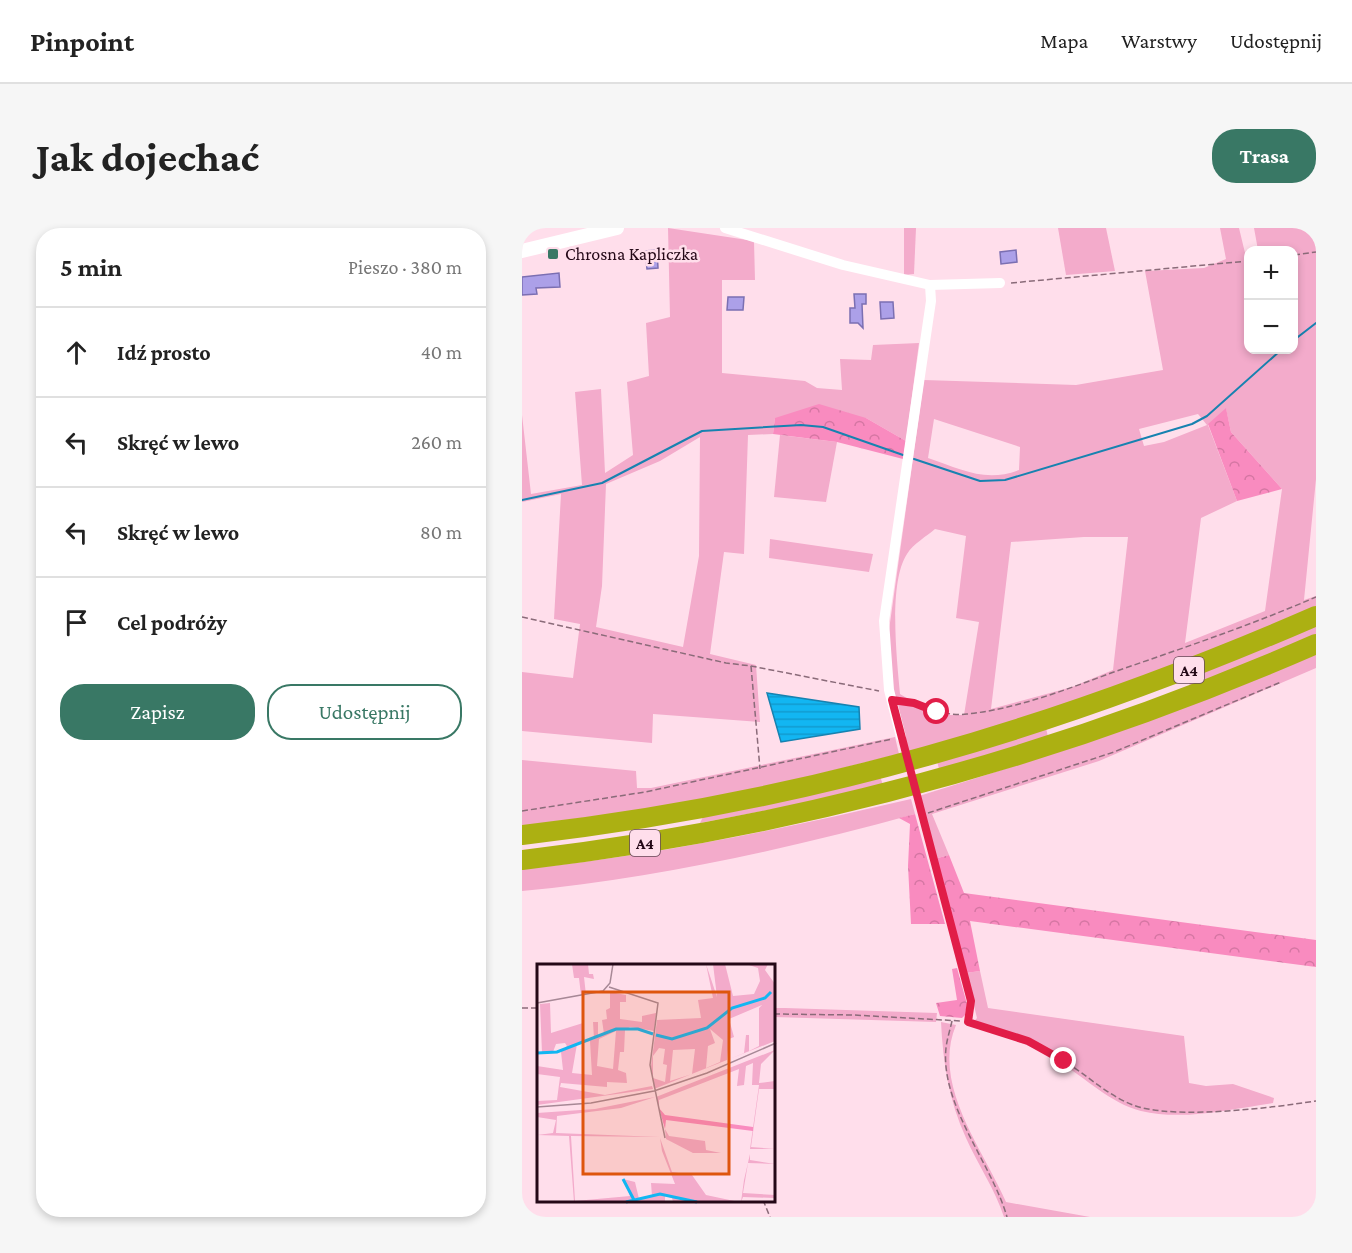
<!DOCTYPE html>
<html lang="pl">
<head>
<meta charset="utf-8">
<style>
  body { margin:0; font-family:"Crimson Pro",serif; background:#f6f6f6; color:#222 }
  .controls { position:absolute; right:18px; top:18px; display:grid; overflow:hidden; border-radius:12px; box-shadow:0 3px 9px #0003 }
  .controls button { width:54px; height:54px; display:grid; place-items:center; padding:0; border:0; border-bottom:2px solid #e0e0e0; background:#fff; color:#222; font:30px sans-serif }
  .stop { position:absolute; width:18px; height:18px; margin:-14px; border:4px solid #e11d48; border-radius:50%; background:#fff }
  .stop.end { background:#e11d48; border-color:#fff; box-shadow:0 2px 6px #0008 }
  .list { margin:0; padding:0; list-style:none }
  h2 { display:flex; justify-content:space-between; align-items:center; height:78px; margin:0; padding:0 24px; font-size:26px }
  h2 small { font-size:20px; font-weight:400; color:#767676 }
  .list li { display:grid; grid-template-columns:39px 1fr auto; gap:18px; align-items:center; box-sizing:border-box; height:90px; padding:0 24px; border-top:2px solid #e0e0e0 }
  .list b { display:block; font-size:22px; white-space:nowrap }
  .list em { font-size:20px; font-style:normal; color:#767676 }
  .actions { display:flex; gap:12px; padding:18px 24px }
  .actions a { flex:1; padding:14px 0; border:2px solid #397865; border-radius:24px; text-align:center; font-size:21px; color:#397865 }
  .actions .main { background:#397865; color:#fff }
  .icon { flex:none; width:33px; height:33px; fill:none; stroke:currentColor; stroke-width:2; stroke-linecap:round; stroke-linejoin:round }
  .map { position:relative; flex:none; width:794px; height:989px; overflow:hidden; border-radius:24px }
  header { display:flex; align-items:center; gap:36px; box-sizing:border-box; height:84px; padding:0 30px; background:#fff; border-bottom:2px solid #e0e0e0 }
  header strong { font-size:28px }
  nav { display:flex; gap:33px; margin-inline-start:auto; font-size:21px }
  .intro { display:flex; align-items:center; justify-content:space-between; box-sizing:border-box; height:144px; padding:0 36px }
  h1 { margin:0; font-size:42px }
  .button { padding:15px 27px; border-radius:24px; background:#397865; color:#fff; font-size:21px; font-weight:700 }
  main { display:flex; gap:36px; padding:0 36px }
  aside { flex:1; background:#fff; border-radius:24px; box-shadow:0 3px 9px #0003 }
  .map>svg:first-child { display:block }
  .green { fill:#f3abcb; fill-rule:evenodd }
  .forest { fill:url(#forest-crowns) }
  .water { fill:url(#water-rules); stroke:#1782b0; stroke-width:1.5 }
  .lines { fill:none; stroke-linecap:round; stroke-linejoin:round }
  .stream { stroke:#1782b0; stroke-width:2 }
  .building { fill:#aca0e8; stroke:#7b6fb2; stroke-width:1.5 }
  .path { stroke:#8a6b79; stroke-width:1.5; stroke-dasharray:6 3; stroke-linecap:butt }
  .service { stroke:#fff; stroke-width:5 }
  .minor { stroke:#fff; stroke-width:10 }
  .tertiary { stroke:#fff; stroke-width:14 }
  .motorway { stroke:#acb012; stroke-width:20 }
  .route { stroke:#e11d48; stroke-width:8 }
  .poi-dot { fill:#397865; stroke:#ffdeeb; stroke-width:2 }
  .labels { text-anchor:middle; stroke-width:5; stroke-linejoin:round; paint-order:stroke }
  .shield { fill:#ffdeeb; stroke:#664857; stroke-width:1.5 }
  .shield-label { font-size:16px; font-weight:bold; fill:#240817 }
  .poi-label { font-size:18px; fill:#240817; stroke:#ffdeeb; text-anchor:start }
  .inset-river { fill:none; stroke:#12b6f2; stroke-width:3 }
  .inset-road { fill:none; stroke:#a78896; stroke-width:1.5 }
  .view { fill:#de550d; fill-opacity:0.15; stroke:#de550d; stroke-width:3 }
  .inset-edge { fill:none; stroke:#240817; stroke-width:3 }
</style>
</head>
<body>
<header>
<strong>Pinpoint</strong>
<nav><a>Mapa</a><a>Warstwy</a><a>Udostępnij</a></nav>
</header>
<div class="intro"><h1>Jak dojechać</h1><a class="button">Trasa</a></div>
<main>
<aside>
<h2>5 min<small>Pieszo · 380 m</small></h2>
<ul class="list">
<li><svg class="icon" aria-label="ahead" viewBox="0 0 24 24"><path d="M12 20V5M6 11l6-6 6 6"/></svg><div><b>Idź prosto</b></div><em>40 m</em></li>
<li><svg class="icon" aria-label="left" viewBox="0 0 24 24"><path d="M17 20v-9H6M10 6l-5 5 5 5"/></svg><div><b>Skręć w lewo</b></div><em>260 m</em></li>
<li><svg class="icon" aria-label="left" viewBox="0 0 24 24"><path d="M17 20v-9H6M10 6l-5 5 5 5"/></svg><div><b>Skręć w lewo</b></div><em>80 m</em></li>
<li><svg class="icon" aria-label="arrive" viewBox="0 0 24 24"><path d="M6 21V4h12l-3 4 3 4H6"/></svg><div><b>Cel podróży</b></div></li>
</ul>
<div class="actions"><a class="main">Zapisz</a><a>Udostępnij</a></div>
</aside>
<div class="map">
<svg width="794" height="989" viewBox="0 0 794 989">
  <defs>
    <pattern id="forest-crowns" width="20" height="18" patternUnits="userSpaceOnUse" patternTransform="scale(1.5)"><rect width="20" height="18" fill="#f98bbf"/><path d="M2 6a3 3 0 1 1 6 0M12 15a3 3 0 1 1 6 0" fill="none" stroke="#d576a3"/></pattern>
    <pattern id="water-rules" width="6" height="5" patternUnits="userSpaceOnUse" patternTransform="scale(1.5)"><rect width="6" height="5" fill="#12b6f2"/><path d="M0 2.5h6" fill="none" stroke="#119bcf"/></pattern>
  </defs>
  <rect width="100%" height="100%" fill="#ffdeeb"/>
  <g class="green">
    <path d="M146,0L232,13L233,52H200V145L283,153L295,160L320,162L318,131L349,132L351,117L397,115L384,213L344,190H253L251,206L226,207L222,326L202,324L188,426L234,437L238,494L131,486L130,515L0,503V444L51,450L58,396L32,391L39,266L0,274V187L9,266L60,257L53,164L79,161L83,245L111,227L105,154L127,148L124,95L148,89ZM178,209L177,328L161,419L74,399L80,358L84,256L138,233Z"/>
    <polygon points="382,0 394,0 392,46 382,47"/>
    <polygon points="536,0 584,0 593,43 544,47"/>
    <path d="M698,0H717L724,29H726V122H772V22H736L732,0H794V251L782,372L794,368V378L660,435L515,486L385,525L370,461L367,402L402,152L554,157L641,142L623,43L682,40L704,31ZM704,181L709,204L760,261L743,383L663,415L679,290L715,273L686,197ZM676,186L685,197L642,214L622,218L617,201ZM412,191L498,219L497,242C463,255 439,241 406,230ZM413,301L444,308L434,390L457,394L442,487H413L378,466C375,432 366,355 385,326C391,316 405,308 413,301ZM562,309H606L591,442L550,459L469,481L489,314Z"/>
    <polygon points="258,207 315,214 304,274 252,269"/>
    <polygon points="248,311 351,326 347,344 247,330"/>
    <polygon points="794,394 794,409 669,461 665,449"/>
    <path d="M794,425V440L577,533L410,586L427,627L412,631L397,568C532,527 664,481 794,425Z"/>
    <polygon points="524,500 527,513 418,545 415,533"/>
    <polygon points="373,509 377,526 245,559 119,582 0,598 0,532 114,543 115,560 129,560"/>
    <polygon points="358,548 362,560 178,595 182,587"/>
    <path d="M389,571L393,586C266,621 131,651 0,663V641C132,628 260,601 389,571Z"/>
    <path d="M458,743L466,780L662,808L667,855L684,858L711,856L752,870L751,875C709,881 661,893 619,883C588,875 564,850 537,834C510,816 479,808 448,798L455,790L444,745Z"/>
    <polygon points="252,780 263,780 415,785 414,794 252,789"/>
    <path d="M419,794L434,797C409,857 461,921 484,974L568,989H482C473,961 456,937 444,910C427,873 421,835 419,794Z"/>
  </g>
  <g class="forest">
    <polygon points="297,176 344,190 384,213 381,231 315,214 251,206 253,190"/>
    <polygon points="704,180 709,204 760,261 715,273 686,196"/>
    <polygon points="393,586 423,696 389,696 386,638 388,596 377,590"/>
    <polygon points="427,627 442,665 794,712 794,739 448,693 458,743 444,745 412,631"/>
    <polygon points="435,740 445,776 443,787 440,790 418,788 414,775 435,772 430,741"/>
  </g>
  <polygon class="water" points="245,465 337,479 338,501 259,514"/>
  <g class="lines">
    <g class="stream">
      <polyline points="772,112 794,95"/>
      <polyline points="392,231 458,253 483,252 670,196 685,188 759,122"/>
      <polyline points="0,272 80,255 180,203 279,197 301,199 381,227"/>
    </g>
  </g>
  <g class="building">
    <polygon points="135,22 136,40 125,41 123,23"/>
    <polygon points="494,22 495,34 479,36 478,24"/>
    <polygon points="37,45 38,59 14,60 15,66 0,67 0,49"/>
    <polygon points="332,66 344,66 344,76 340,76 341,100 336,95 328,95 328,80 333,80"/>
    <polygon points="206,69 222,69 221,82 205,82"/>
    <polygon points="358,74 371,74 372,90 359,91"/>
  </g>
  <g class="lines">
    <g class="path">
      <polyline points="772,27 794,24"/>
      <polyline points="489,55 726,33"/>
      <polyline points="0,389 204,435 229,438 357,463"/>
      <polyline points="229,438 238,541"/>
      <path d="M379,472C402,477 420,489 445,486C494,481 543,462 589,445C658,421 727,398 794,369"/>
      <polyline points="0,583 123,564 370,511"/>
      <polyline points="406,585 592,524 759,454"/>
      <polyline points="0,780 16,780"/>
      <polyline points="252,786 331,787 440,793"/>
      <path d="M430,793C428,802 425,811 424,820C418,877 470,936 485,989"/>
      <path d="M454,796C485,806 514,815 542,833C567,848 591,873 621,880C665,890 748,880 794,873"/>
      <polyline points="241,972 248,989"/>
    </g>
    <polyline class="service" points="379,509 449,773 446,794"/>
    <g class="minor">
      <polyline points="203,0 321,37 408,57 409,73 362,393 367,462 379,509"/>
      <polyline points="408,57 478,55"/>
    </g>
    <polyline class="tertiary" points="0,23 95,0"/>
    <g class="motorway">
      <path d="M0,607C282,575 534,501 794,388"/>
      <path d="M0,632C275,600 540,527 794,416"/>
    </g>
  </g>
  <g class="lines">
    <polyline class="route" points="415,484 392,475 370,472 449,773 446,794 506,813 542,833"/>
  </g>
  <rect class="poi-dot" x="25" y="20" width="12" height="12" rx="3"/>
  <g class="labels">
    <g class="shield">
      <rect x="652" y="429" width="30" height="26" rx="4.5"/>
      <rect x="108" y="602" width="30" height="26" rx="4.5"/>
    </g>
    <g class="shield-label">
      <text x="667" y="448">A4</text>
      <text x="123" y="621">A4</text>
    </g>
    <g class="poi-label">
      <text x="43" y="32">Chrosna Kapliczka</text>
    </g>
  </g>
  <g transform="translate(15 736)">
    <rect width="238" height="238" fill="#ffdeeb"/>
    <path d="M35,0H51L52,10H56L57,15L47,13L49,31H44L42,14H37ZM169,0L180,33L176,0H188L196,32L217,30L223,17L221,4L209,0H231L228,6L238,20V77L117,125L114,102L120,56L164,54L161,36L176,34ZM225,41L222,44V82L212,87V71H209L207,89L190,96L192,75L197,73L192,55ZM173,65L186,76L183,98L169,104L171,82L178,79ZM122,84L128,85L126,100L130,101L128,118L116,114V92ZM158,85L155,110L133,117L136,86ZM73,28L89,31V38H83V55L105,58V52L119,49L117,67L93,63L88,66L87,88H83L81,106L89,109L90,119L70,118V123L24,119L23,123L68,131L115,122L116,125L0,141V137L20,136L23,113L0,110V102L26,106L24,88L30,82L28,79L19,80L16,88L5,89L3,40L13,39L14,69L46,59L48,77L57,75L56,58H61V73L67,70L65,56L70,55L69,46L73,44ZM79,67L76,105L60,102L62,75ZM53,77L55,111L35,109L40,80ZM238,86L224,100L222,119L238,117V125H222L214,183L238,185H213L222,121H215L216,99L209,102L207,121L200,122L202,105L122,136V144L119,133ZM118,133L84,144L20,152L19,169L123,173L34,172L38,237L93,232L86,215L98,218L102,235L115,232L114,219L138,220L125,187L123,174L135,208L155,211L169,231L202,238H136L135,234L128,232V238H37L32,172L0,171L16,169L19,156L0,153V149L58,145ZM128,165L132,172L168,177L169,186L184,189H156L129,175ZM213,190V196L238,200L211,199L206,229L238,231V234L206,233L204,238L207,216Z" fill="#f3abcb" fill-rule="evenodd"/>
    <path d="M122,144L128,151L216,163V167L129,156L128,165Z" fill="#f98bbf"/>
    <path class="inset-river" d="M119,71L135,75L170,64L195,44L228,34L234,28M0,89L20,88L79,65H101L116,70M86,215L97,236M89,238L123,230L160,238"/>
    <path class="inset-road" d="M72,23L121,39L113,101L128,174M0,39L66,27L73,19L76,0M0,143L54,139L117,127L170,109L239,79"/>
    <path class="view" d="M46,28H192V210H46Z"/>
    <rect width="238" height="238" class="inset-edge"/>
  </g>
</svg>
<div class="controls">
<button>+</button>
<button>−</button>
</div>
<div class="stop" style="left:415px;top:484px"></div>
<div class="stop end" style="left:542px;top:833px"></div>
</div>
</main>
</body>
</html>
